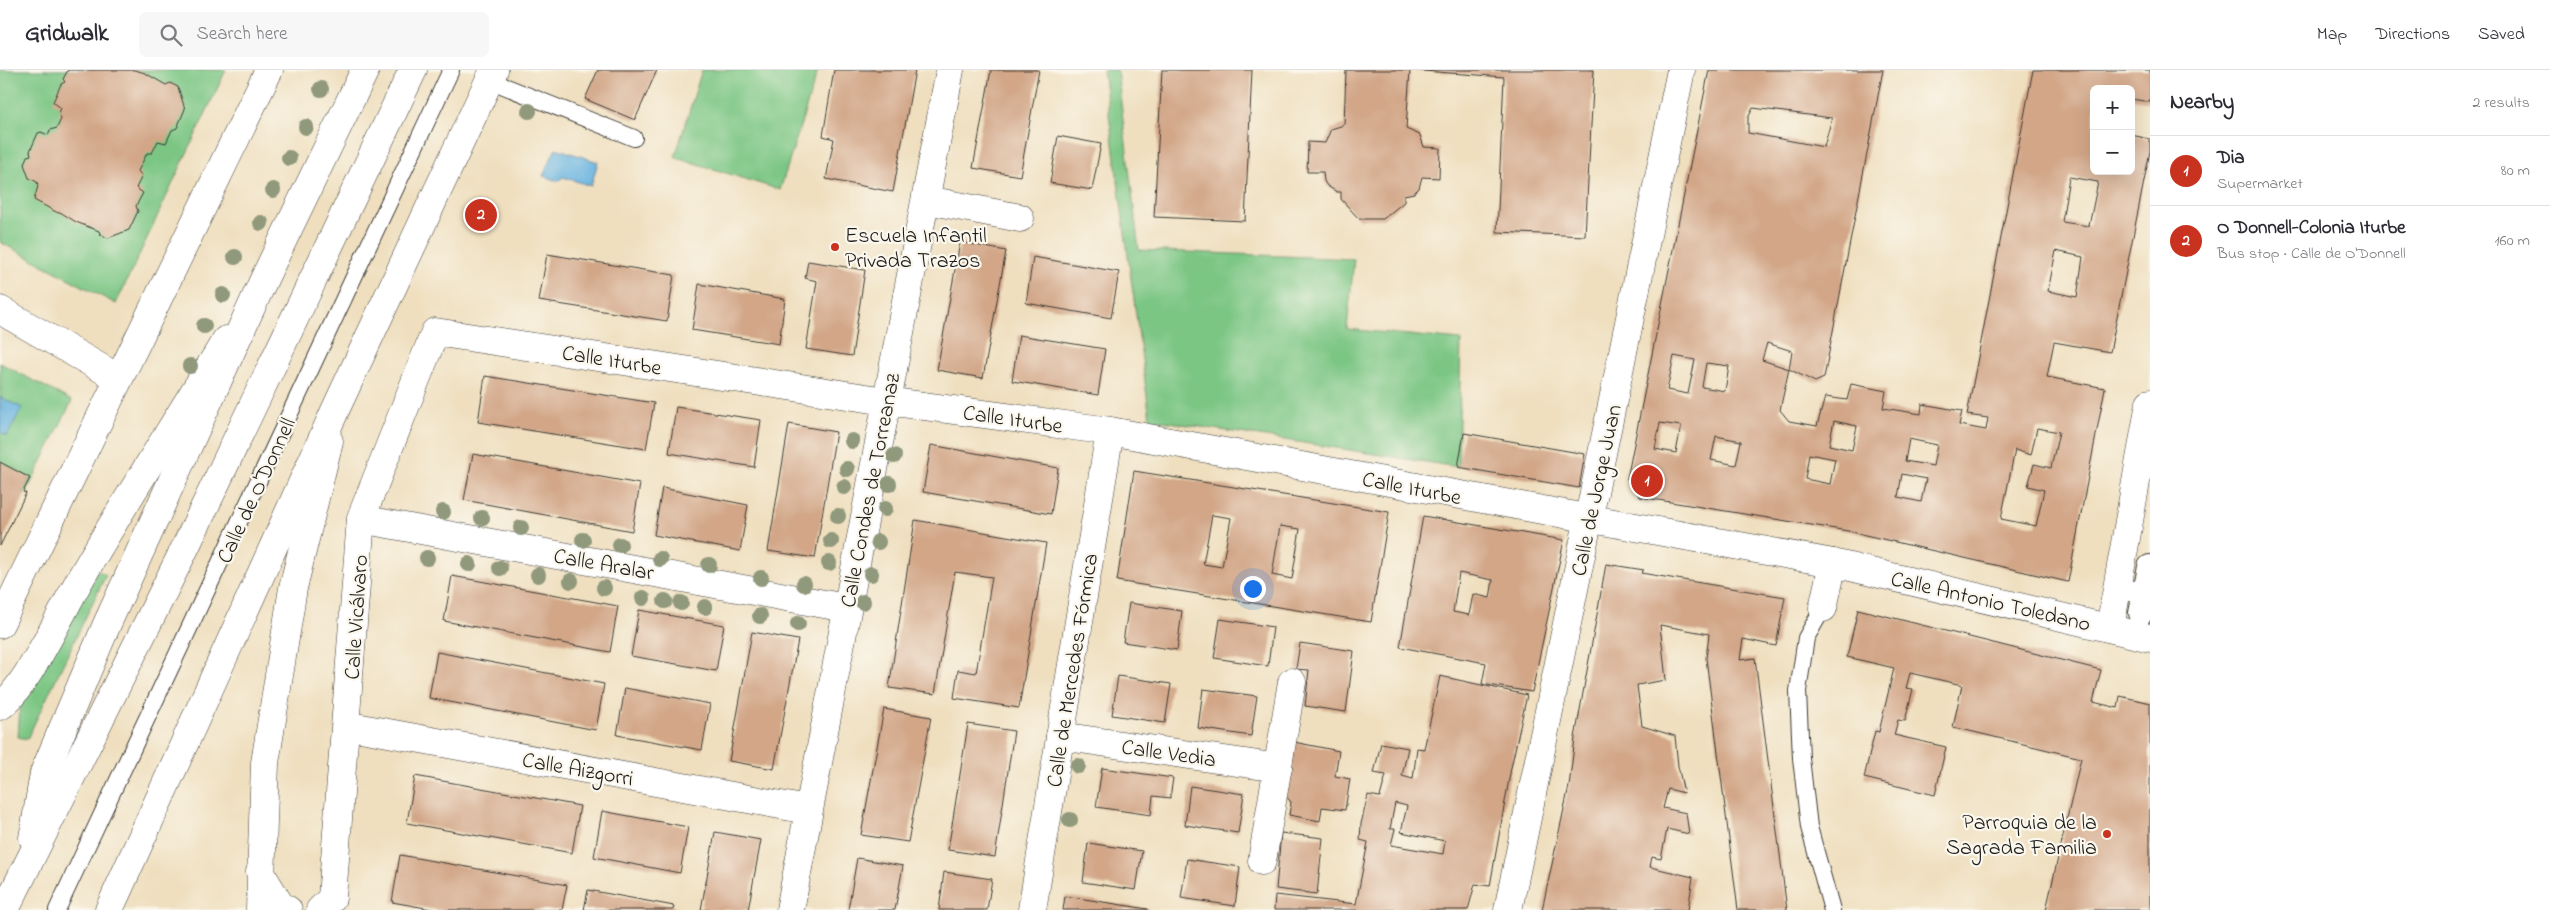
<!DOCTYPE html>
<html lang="en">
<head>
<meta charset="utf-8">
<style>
  body { margin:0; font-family:"Indie Flower",sans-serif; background:#f7f7f7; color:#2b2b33 }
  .controls { position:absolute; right:15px; top:15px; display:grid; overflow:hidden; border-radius:8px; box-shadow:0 5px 20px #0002 }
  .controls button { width:45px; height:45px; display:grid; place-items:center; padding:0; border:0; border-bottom:1px solid #e1e1e2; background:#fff; color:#2b2b33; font:25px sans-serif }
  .you { position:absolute; left:1252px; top:518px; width:18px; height:18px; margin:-12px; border:4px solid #fff; border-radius:50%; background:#1a73e8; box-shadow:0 0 0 8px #1a73e833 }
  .badge { display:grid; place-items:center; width:32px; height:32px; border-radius:50%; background:#c8321e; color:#fff; font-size:16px; font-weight:700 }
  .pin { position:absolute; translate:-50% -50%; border:2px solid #fff; box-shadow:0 1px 5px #0006 }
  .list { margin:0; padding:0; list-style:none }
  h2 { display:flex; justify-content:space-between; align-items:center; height:65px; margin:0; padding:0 20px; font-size:21px }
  h2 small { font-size:16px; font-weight:400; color:#7c7c81 }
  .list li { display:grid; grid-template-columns:32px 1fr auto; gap:15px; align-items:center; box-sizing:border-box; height:70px; padding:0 20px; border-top:1px solid #e1e1e2 }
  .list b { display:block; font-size:19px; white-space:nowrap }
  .list p { margin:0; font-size:16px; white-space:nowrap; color:#7c7c81 }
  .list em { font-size:16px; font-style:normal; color:#7c7c81 }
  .icon { flex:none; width:28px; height:28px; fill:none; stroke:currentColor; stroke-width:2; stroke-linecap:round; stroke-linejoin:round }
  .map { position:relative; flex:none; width:2150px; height:840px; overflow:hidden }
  header { display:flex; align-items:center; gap:30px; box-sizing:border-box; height:70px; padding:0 25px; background:#fff; border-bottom:1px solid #e1e1e2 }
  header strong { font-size:24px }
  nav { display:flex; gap:28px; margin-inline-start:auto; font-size:18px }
  .search { width:350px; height:45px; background:#f7f7f7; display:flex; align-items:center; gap:12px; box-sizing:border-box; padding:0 18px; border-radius:8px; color:#7c7c81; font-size:19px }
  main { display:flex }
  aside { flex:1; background:#fff }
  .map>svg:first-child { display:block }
  .green { fill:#7bc684; stroke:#4c7150 }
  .water { fill:#66b2df; stroke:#41677e }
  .building { fill:#d2a687; fill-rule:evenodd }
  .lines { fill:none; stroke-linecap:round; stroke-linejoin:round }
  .service-casing { stroke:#3c3934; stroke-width:18 }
  .pedestrian-casing { stroke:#3c3934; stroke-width:26 }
  .minor-casing { stroke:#3c3934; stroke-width:29 }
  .tertiary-casing { stroke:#3c3934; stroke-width:29 }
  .primary-casing { stroke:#3c3934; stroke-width:29 }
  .service { stroke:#fff; stroke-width:16 }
  .pedestrian { stroke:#fff; stroke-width:24 }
  .minor { stroke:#fff; stroke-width:28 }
  .tertiary { stroke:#fff; stroke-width:28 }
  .primary { stroke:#fff; stroke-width:28 }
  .tree { fill:#90997c }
  .poi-dot { fill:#c8321e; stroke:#fbf7ec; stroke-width:2 }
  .labels { text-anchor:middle; stroke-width:4.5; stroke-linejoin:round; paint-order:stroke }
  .poi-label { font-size:22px; fill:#1c1c1c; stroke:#fbf7ec; text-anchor:start }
  .street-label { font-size:22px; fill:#1c1c1c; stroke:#fbf7ec }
</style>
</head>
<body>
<header>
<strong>Gridwalk</strong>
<div class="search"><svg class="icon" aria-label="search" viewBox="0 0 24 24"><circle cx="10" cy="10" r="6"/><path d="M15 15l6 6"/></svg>Search here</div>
<nav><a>Map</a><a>Directions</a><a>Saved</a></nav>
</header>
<main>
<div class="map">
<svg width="2150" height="840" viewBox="0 0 2150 840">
  <rect width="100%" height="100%" fill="#fbf7ec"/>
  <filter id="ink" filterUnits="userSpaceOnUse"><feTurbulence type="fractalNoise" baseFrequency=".02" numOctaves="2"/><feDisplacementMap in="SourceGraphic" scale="10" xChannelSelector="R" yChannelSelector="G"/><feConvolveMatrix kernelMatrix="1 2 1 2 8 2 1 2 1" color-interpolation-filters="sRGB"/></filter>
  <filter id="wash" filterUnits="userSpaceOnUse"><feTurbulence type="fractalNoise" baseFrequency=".0096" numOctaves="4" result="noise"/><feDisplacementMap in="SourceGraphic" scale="20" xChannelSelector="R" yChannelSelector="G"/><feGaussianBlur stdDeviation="1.12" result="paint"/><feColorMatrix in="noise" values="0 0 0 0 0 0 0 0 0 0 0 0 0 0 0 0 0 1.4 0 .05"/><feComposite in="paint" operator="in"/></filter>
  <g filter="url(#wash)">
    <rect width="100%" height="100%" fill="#efdfbf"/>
    <g class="green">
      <polygon points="0,0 226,0 116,234 0,172"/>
      <polygon points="702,0 818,0 780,120 675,87"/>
      <polygon points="1103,0 1117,0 1139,180 1354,189 1347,259 1461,270 1458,397 1150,349"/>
      <polygon points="0,293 72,331 26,423 23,422 30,408 0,392"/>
      <polygon points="97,500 106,505 27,669 18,667 20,636"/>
    </g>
    <g class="water">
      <polygon points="556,78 598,92 591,116 563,107 558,111 543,106"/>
      <polygon points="0,327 22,338 7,366 0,362"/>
    </g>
    <g id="blocks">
      <g class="building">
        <polygon points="68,0 135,0 145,3 166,15 170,13 178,17 185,39 177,58 172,60 166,73 158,71 152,83 147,83 138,101 142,106 136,118 143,123 136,136 138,141 129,160 108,168 100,164 99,161 76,152 60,142 58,143 34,130 38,116 37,112 29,108 24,94 27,86 31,85 30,81 38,63 41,62 48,65 50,60 57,58 61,49 59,43 61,38 53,32 61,14 65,12 63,9"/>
        <polygon points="598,0 657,0 635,50 585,29"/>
        <polygon points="834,0 915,0 893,122 826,109 834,69 823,66"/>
        <polygon points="991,0 1039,0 1020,106 973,98"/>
        <polygon points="1162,0 1252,0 1245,151 1154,147"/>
        <polygon points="1346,0 1410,0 1406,59 1420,65 1424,77 1440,78 1439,108 1422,107 1419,118 1414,123 1404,125 1404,132 1383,149 1359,149 1341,129 1341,122 1337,122 1327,116 1324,111 1323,102 1307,102 1308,72 1325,73 1331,59 1344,55"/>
        <polygon points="1410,0 1594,0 1585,166 1497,162 1504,7"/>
        <path d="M1709,0H1883L1824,308L1815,312L1789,299L1792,281L1767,273L1762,290L1789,299L1780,340L1789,351L1817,356L1825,327L1847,330L1851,314L1886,321L1883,338L1921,344L1922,334L1962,341L1959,355L1986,360L1988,348L1967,345L2033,0H2150V32L2131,29V19H2094V101H2131V65L2150,69V81L2110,282L2054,272L2047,307L2105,318L2068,512L1848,461L1640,427L1627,409ZM1753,38L1832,48L1824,77L1748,63V48ZM2069,107L2098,112L2089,156L2062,152ZM2056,181L2083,187L2077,227L2048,221ZM1674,286L1695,290L1688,324L1667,320ZM1706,293L1729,296L1725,321L1702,317ZM1834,351L1857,356L1852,380L1829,375ZM1660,353L1681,356L1676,383L1655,379ZM2037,358L2059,362L2051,398L2034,394L2028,416L2044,420L2036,456L2001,449L2015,380L2031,385ZM1716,366L1741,371L1736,395L1711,390ZM1909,369L1937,375L1933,396L1905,391ZM1809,384L1835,389L1830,414L1805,409ZM1902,404L1926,409L1921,432L1898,427Z"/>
        <polygon points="1058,66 1101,74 1092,120 1050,113"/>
        <polygon points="960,172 1006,181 983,308 937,300"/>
        <polygon points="547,184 674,205 667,251 539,231"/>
        <polygon points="1033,187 1119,202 1111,248 1026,233"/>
        <polygon points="808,191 865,200 852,286 806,279 817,211 805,208"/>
        <polygon points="699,214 785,229 779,274 692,260"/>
        <polygon points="1019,265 1105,279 1098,325 1012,311"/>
        <polygon points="485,306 654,333 646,379 478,352"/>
        <polygon points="676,337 761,350 754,397 669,383"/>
        <polygon points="789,354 836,362 815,488 768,481"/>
        <polygon points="1464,363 1585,384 1579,418 1458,397"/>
        <polygon points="931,375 1058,398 1051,444 923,422"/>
        <polygon points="473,384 640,414 632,461 464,430"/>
        <polygon points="0,392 30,408 23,422 26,423 0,476"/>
        <path d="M1134,401L1389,442L1371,552L1117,511ZM1212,445L1231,448L1222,497L1203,494ZM1280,456L1300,459L1292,509L1272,505Z"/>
        <polygon points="662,418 748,435 740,481 654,465"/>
        <path d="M1423,446L1564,470L1532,622L1482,614L1486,593L1400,577ZM1459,503L1493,510L1490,528L1473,524L1469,545L1453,542Z"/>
        <polygon points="915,450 1046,473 1019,638 954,628 958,600 976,603 992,507 955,502 935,624 889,618"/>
        <polygon points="1606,494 1644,500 1641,503 1785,527 1776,576 1743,569 1740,590 1755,588 1787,840 1738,840 1706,588 1709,564 1660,555 1666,610 1637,615 1642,656 1675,666 1678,696 1684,723 1668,719 1663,738 1686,743 1689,764 1667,759 1661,789 1652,787 1650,797 1693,807 1688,840 1542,840 1569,716 1575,668"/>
        <polygon points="452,506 618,536 610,582 444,551"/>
        <polygon points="1129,533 1182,541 1177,580 1123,572"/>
        <polygon points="1858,539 2101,600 2093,632 2118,638 2120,626 2150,633 2150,840 2046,840 2081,688 1953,657 1962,615 1910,603 1906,618 1913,619 1905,651 1898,650 1894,665 1946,677 1935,725 1864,708 1875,661 1879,662 1894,598 1847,587"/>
        <polygon points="639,540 724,555 716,601 631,586"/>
        <polygon points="1220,549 1273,557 1268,596 1214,588"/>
        <polygon points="752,562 798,570 774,699 729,691"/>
        <polygon points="1300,573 1354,581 1346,642 1305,636 1309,600 1296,599"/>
        <polygon points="437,582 604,614 596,660 429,628"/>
        <polygon points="1118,606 1171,614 1165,653 1112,645"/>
        <path d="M1440,606L1527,625L1511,698L1490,816L1475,814L1468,840H1274L1275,825L1356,834L1368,772L1360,770L1361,754L1368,725L1380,727L1386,705L1374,703L1381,673L1408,678L1402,706L1413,709L1417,678L1424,679ZM1395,733L1407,736L1401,762L1445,771L1443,784L1391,775L1395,759H1390Z"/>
        <polygon points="625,618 710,634 702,680 617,665"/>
        <polygon points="1203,619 1257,626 1251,666 1198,658"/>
        <polygon points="884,639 931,647 908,772 861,765"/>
        <polygon points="968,654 1014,661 995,787 948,780"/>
        <polygon points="1294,672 1339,681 1335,706 1350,709 1345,740 1322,737 1320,751 1289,745 1291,732 1284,724"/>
        <polygon points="1102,698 1173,708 1170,728 1153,726 1151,745 1096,737"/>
        <polygon points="415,706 580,736 572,783 407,753"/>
        <polygon points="1190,716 1244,724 1238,763 1185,755"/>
        <polygon points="602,741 688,757 680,803 594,787"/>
        <polygon points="715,762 761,770 748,840 701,840"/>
        <polygon points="1281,763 1323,768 1317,824 1276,819"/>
        <polygon points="1088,773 1142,781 1136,820 1083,812"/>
        <polygon points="400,785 567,815 562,840 437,840 392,832"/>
        <polygon points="857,788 903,796 895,840 848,840"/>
        <polygon points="1187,789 1240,797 1235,836 1181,828"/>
        <polygon points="944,802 992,809 987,840 939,840"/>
        <polygon points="588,820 674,836 673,840 584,840"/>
        <polygon points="1065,826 1148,839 1148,840 1063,840"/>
      </g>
    </g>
  </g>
  <g filter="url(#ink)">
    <use href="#blocks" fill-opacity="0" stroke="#3c3934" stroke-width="1"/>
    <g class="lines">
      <defs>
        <g id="service">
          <polyline points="489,10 634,68"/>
          <polyline points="1823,538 1806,568 1798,621 1801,688 1809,757 1832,840"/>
          <polyline points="57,840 451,0"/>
        </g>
        <g id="pedestrian">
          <polyline points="2138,522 2145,523 2150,497"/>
          <polyline points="2141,543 2145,523"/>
        </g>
        <g id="minor">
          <polyline points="927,130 1020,148"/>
          <polyline points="0,240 118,308"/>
          <polyline points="377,452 846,538"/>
          <polyline points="1823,538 1833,493"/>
          <polyline points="0,554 269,0"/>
          <polyline points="2110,558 2150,333"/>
          <path d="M0,636C26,620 64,536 82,506C128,426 178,349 226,270"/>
          <polyline points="361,658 808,740"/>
          <polyline points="1060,666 1278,698"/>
          <polyline points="1262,791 1292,612"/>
          <polyline points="260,802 280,835 288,840"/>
          <polyline points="320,840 332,828 361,448 435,262 886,331 1110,361 1833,493 2150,568"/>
          <polyline points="790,840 950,0"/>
          <polyline points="1032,840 1110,361"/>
          <polyline points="1508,840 1681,0"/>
        </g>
        <polyline id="tertiary" points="260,840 265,693 293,518 329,371"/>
        <g id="primary">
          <polyline points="33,768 44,703 107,554 265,207 365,0"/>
          <polyline points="5,840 185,478 413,0"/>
          <polyline points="109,840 338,334 494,0"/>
        </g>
      </defs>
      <use href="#service" class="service-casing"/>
      <use href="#pedestrian" class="pedestrian-casing"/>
      <use href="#minor" class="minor-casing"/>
      <use href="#tertiary" class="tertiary-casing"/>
      <use href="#primary" class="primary-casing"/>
      <use href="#service" class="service"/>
      <use href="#pedestrian" class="pedestrian"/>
      <use href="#minor" class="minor"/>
      <use href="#tertiary" class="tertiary"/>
      <use href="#primary" class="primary"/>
    </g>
    <g class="tree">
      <circle cx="321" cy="19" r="8"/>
      <circle cx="529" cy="41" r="8"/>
      <circle cx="306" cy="57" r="8"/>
      <circle cx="289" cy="88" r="8"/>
      <circle cx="273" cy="120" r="8"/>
      <circle cx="261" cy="153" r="8"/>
      <circle cx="235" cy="187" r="8"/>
      <circle cx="223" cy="225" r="8"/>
      <circle cx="204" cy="256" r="8"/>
      <circle cx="190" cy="296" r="8"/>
      <circle cx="852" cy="371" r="8"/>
      <circle cx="894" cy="386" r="8"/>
      <circle cx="847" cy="399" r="8"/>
      <circle cx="889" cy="414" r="8"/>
      <circle cx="844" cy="417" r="8"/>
      <circle cx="885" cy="439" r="8"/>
      <circle cx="443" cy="442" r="8"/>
      <circle cx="838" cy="446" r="8"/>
      <circle cx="482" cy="448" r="8"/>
      <circle cx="521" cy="458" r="8"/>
      <circle cx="583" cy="470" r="8"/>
      <circle cx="831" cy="471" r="8"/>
      <circle cx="878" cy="472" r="8"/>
      <circle cx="620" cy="475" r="8"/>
      <circle cx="427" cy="488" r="8"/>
      <circle cx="660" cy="489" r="8"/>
      <circle cx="829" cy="493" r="8"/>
      <circle cx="469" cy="494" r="8"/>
      <circle cx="709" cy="495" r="8"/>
      <circle cx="500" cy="498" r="8"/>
      <circle cx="871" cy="504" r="8"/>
      <circle cx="538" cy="505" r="8"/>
      <circle cx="761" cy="508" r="8"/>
      <circle cx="571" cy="511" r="8"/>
      <circle cx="804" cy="514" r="8"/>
      <circle cx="604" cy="518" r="8"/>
      <circle cx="643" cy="528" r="8"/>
      <circle cx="665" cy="531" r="8"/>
      <circle cx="863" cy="532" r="8"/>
      <circle cx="681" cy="533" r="8"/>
      <circle cx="705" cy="537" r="8"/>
      <circle cx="760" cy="546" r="8"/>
      <circle cx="798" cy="554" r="8"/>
      <circle cx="1078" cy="696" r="8"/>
      <circle cx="1070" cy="750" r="8"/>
    </g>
  </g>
  <g class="poi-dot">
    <circle cx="835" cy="177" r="5"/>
    <circle cx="2107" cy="764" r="5"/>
  </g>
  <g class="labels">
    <g class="poi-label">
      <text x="845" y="172">Escuela Infantil<tspan x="845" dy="25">Privada Trazos</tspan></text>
      <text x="2097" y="759" text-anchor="end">Parroquia de la<tspan x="2097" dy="25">Sagrada Familia</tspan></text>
    </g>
    <g class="street-label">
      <text transform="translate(612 289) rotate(9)" y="8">Calle Iturbe</text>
      <text transform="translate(1013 348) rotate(8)" y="8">Calle Iturbe</text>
      <text transform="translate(1412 417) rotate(11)" y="8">Calle Iturbe</text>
      <text transform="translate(255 420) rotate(-65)" y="8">Calle de O'Donnell</text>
      <text transform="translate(869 420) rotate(-79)" y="8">Calle Condes de Torreanaz</text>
      <text transform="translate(1595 420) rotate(-78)" y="8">Calle de Jorge Juan</text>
      <text transform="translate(604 493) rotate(10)" y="8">Calle Aralar</text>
      <text transform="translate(1991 530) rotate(13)" y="8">Calle Antonio Toledano</text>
      <text transform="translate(355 547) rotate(-86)" y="8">Calle Vicálvaro</text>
      <text transform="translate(1071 600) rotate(-81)" y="8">Calle de Mercedes Fórmica</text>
      <text transform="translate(1169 682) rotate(8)" y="8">Calle Vedia</text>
      <text transform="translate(578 698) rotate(10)" y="8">Calle Aizgorri</text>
    </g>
  </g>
</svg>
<div class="controls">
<button>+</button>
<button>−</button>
</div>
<div class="you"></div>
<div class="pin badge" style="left:1647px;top:411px">1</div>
<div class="pin badge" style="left:481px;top:145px">2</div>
</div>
<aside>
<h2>Nearby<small>2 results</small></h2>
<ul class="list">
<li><span class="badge">1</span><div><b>Dia</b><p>Supermarket</p></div><em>80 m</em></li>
<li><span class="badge">2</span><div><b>O Donnell-Colonia Iturbe</b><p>Bus stop · Calle de O'Donnell</p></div><em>160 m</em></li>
</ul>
</aside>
</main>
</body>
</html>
